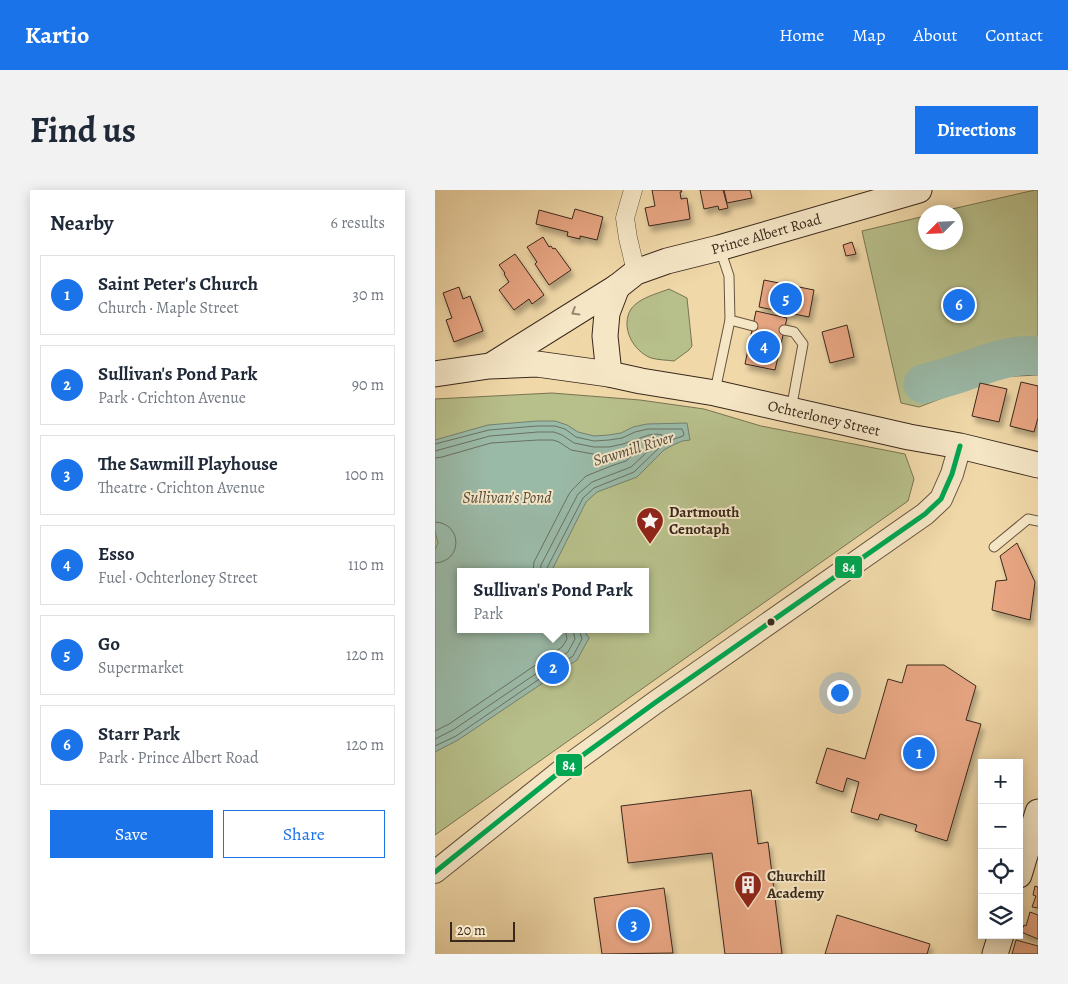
<!DOCTYPE html>
<html lang="en">
<head>
<meta charset="utf-8">
<style>
  body { margin:0; font-family:Alegreya,serif; background:#f2f2f3; color:#1f2937 }
  .controls { position:absolute; right:15px; bottom:15px; display:grid; overflow:hidden; border-radius:0px; box-shadow:0 2px 12px #0003 }
  .controls button { width:45px; height:45px; display:grid; place-items:center; padding:0; border:0; border-bottom:1px solid #e0e1e3; background:#fff; color:#1f2937; font:25px sans-serif }
  .compass { position:absolute; left:483px; top:15px; width:45px; height:45px; border-radius:50%; background:#fff; box-shadow:0 2px 12px #0003; rotate:246deg }
  .scale { position:absolute; left:15px; bottom:12px; width:65px; box-sizing:border-box; padding-left:5px; border:2px solid #3a281c; border-top:0; font-size:14px; line-height:18px; white-space:nowrap; color:#3a281c; -webkit-text-stroke:4px #f5e6c6; paint-order:stroke }
  .you { position:absolute; left:404px; top:502px; width:18px; height:18px; margin:-12px; border:4px solid #fff; border-radius:50%; background:#1a73e8; box-shadow:0 0 0 8px #1a73e833 }
  .badge { display:grid; place-items:center; width:32px; height:32px; border-radius:50%; background:#1a73e8; color:#fff; font-size:16px; font-weight:700 }
  .pin { position:absolute; translate:-50% -50%; border:2px solid #fff; box-shadow:0 1px 5px #0006 }
  .popup { position:absolute; left:22px; top:378px; width:192px; height:65px; box-sizing:border-box; display:grid; place-content:center; border-radius:0px; background:#fff; filter:drop-shadow(0 1px 4px #0005); font-size:16px; white-space:nowrap; color:#747a83 }
  .popup b { font-size:19px; color:#1f2937 }
  .popup::after { content:''; position:absolute; left:50%; top:100%; margin-left:-10px; border:10px solid transparent; border-top-color:#fff }
  .list { margin:0; padding:0; list-style:none }
  h2 { display:flex; justify-content:space-between; align-items:center; height:65px; margin:0; padding:0 20px; font-size:21px }
  h2 small { font-size:16px; font-weight:400; color:#747a83 }
  .list li { display:grid; grid-template-columns:32px 1fr auto; gap:15px; align-items:center; box-sizing:border-box; height:80px; margin:0 10px 10px; padding:0 10px; border:1px solid #e0e1e3; border-radius:0px }
  .list b { display:block; font-size:19px; white-space:nowrap }
  .list p { margin:0; font-size:16px; white-space:nowrap; color:#747a83 }
  .list em { font-size:16px; font-style:normal; color:#747a83 }
  .actions { display:flex; gap:10px; padding:15px 20px }
  .actions a { flex:1; padding:11px 0; border:1px solid #1a73e8; border-radius:0px; text-align:center; font-size:18px; color:#1a73e8 }
  .actions .main { background:#1a73e8; color:#fff }
  .icon { flex:none; width:28px; height:28px; fill:none; stroke:currentColor; stroke-width:2; stroke-linecap:round; stroke-linejoin:round }
  .map { position:relative; flex:none; width:603px; height:764px; overflow:hidden; border-radius:0px }
  header { display:flex; align-items:center; gap:30px; box-sizing:border-box; height:70px; padding:0 25px; background:#1a73e8; color:#fff }
  header strong { font-size:24px }
  nav { display:flex; gap:28px; margin-inline-start:auto; font-size:18px }
  .intro { display:flex; align-items:center; justify-content:space-between; box-sizing:border-box; height:120px; padding:0 30px }
  h1 { margin:0; font-size:35px }
  .button { padding:12px 22px; border-radius:0px; background:#1a73e8; color:#fff; font-size:18px; font-weight:700 }
  main { display:flex; gap:30px; padding:0 30px }
  aside { flex:1; background:#fff; border-radius:0px; box-shadow:0 2px 12px #0003 }
  .map>svg:first-child { display:block }
  .green { fill:#b7bf8a; stroke:#787453; fill-rule:evenodd }
  .water { fill:#9abaa8; stroke:#748070 }
  .lines { fill:none; stroke-linecap:round; stroke-linejoin:round }
  .shore { stroke:#6a7162; stroke-width:1 }
  .river { stroke:#9abaa8; stroke-width:39 }
  .building { fill:#e8a683; stroke:#3a281c; filter:url(#shadow) }
  .service-casing { stroke:#68543f; stroke-width:11 }
  .minor-casing { stroke:#68543f; stroke-width:19 }
  .tertiary-casing { stroke:#68543f; stroke-width:24 }
  .secondary-casing { stroke:#3a281c; stroke-width:27 }
  .service { stroke:#f5e6c6; stroke-width:9 }
  .minor { stroke:#f5e6c6; stroke-width:18 }
  .tertiary { stroke:#f5e6c6; stroke-width:22 }
  .secondary { stroke:#f5e6c6; stroke-width:25 }
  .bus-1-casing { stroke:#f5e6c6; stroke-width:9 }
  .bus-1 { stroke:#00a651; stroke-width:5 }
  .oneway { stroke:#988771 }
  .bus-dot { fill:#3a281c; stroke:#f5e6c6; stroke-width:2 }
  .labels { text-anchor:middle; stroke-width:4; stroke-linejoin:round; paint-order:stroke }
  .street-label { font-size:15px; fill:#3a281c; stroke:#f5e6c6 }
  .poi-label { font-size:15px; font-weight:bold; fill:#3a281c; stroke:#f5e6c6; text-anchor:start }
  .water-label { font-size:16px; font-style:italic; fill:#524c3f; stroke:#f5e6c6 }
  .line-badge { stroke:#f5e6c6; stroke-width:2 }
  .badge-label { font-size:14px; text-anchor:middle; font-weight:bold; fill:#fff }
</style>
</head>
<body>
<header>
<strong>Kartio</strong>
<nav><a>Home</a><a>Map</a><a>About</a><a>Contact</a></nav>
</header>
<div class="intro"><h1>Find us</h1><a class="button">Directions</a></div>
<main>
<aside>
<h2>Nearby<small>6 results</small></h2>
<ul class="list">
<li><span class="badge">1</span><div><b>Saint Peter's Church</b><p>Church · Maple Street</p></div><em>30 m</em></li>
<li><span class="badge">2</span><div><b>Sullivan's Pond Park</b><p>Park · Crichton Avenue</p></div><em>90 m</em></li>
<li><span class="badge">3</span><div><b>The Sawmill Playhouse</b><p>Theatre · Crichton Avenue</p></div><em>100 m</em></li>
<li><span class="badge">4</span><div><b>Esso</b><p>Fuel · Ochterloney Street</p></div><em>110 m</em></li>
<li><span class="badge">5</span><div><b>Go</b><p>Supermarket</p></div><em>120 m</em></li>
<li><span class="badge">6</span><div><b>Starr Park</b><p>Park · Prince Albert Road</p></div><em>120 m</em></li>
</ul>
<div class="actions"><a class="main">Save</a><a>Share</a></div>
</aside>
<div class="map">
<svg width="603" height="764" viewBox="0 0 603 764">
  <defs>
    <filter id="shadow"><feDropShadow dx="3" dy="5.5" stdDeviation="2.5" flood-color="#0004"/></filter>
  </defs>
  <rect width="100%" height="100%" fill="#f0d8a8"/>
  <filter id="stains"><feTurbulence type="fractalNoise" baseFrequency=".004" numOctaves="4"/><feColorMatrix values="0 0 0 0 .2 0 0 0 0 .09 0 0 0 0 .02 0 0 0 .5 -.17"/></filter>
  <radialGradient id="worn" r=".72"><stop offset=".6" stop-color="#630" stop-opacity="0"/><stop offset="1" stop-color="#630" stop-opacity=".3"/></radialGradient>
  <g class="green">
    <polygon points="600,0 603,0 603,185 562,187 484,217 466,213 427,41 490,26 490,52 520,52 520,22 504,22"/>
    <path d="M234,99L252,108L257,156L254,160L239,171C232,170 223,170 216,168C198,161 185,137 196,119C204,108 221,104 234,99Z"/>
    <path d="M117,203L205,210L269,219L326,236L470,264L479,289L473,311L0,645V209ZM26,382H210V439H26Z"/>
  </g>
  <polygon class="water" points="102,231 120,231 132,235 143,242 159,246 174,245 186,243 198,237 212,234 252,233 255,250 247,251 238,255 229,260 202,287 162,302 151,312 116,382 26,382 26,439 148,439 154,448 142,470 23,550 0,562 0,360 3,353 0,341 0,250 53,235"/>
  <g class="lines">
    <g class="shore">
      <polyline points="0,254 54,240 102,236 120,236 130,239 141,247 159,251 174,250 187,248 200,242 213,239 247,239 249,244 248,246 236,250 226,256 199,282 159,298 148,308 112,378 111,382"/>
      <polyline points="0,261 55,246 103,242 119,242 127,245 139,253 159,257 174,257 188,254 214,245 222,244 227,245 226,249 196,277 157,292 143,304 106,375 105,382"/>
      <polyline points="0,268 7,267 56,253 103,250 118,250 124,252 136,260 158,264 177,264 191,261 199,258 201,258 201,262 191,271 176,276 151,286 138,299 134,304 99,372 98,382"/>
      <path d="M0,332C28,333 28,372 0,373"/>
      <polyline points="0,541 14,534 127,457 132,449 130,439"/>
      <polyline points="0,549 18,540 133,462 140,449 138,439"/>
      <polyline points="0,556 21,546 138,466 147,449 144,439"/>
    </g>
    <path class="river" d="M488,194C498,191 509,188 519,185C547,176 573,163 603,166"/>
  </g>
  <g class="building">
    <polygon points="217,0 246,0 247,2 245,2 246,9 252,8 255,29 214,36 210,18 220,16"/>
    <polygon points="265,0 288,0 293,18 284,20 283,16 269,19"/>
    <polygon points="289,0 315,0 317,8 292,13"/>
    <polygon points="140,19 168,27 162,50 145,46 145,49 132,46 133,42 101,34 104,20 137,29"/>
    <polygon points="108,47 114,57 116,56 118,59 120,58 136,80 114,95 100,74 102,72 92,57"/>
    <polygon points="417,52 421,64 411,66 408,55"/>
    <polygon points="80,64 109,105 97,114 94,109 79,120 64,100 74,92 69,84 70,83 64,75"/>
    <polygon points="329,90 379,100 374,127 324,117"/>
    <polygon points="24,97 28,109 35,106 48,141 19,152 11,130 17,128 8,103"/>
    <polygon points="321,121 352,128 340,180 310,174"/>
    <polygon points="412,135 419,167 395,173 387,142"/>
    <polygon points="586,192 603,196 603,228 599,242 575,236"/>
    <polygon points="545,193 572,199 564,232 537,226"/>
    <polygon points="582,353 600,392 595,430 557,420 561,391 572,390 565,366"/>
    <polygon points="472,475 509,475 541,496 531,530 546,534 512,651 480,641 482,635 445,624 443,630 416,622 424,592 412,588 408,602 381,593 392,558 430,569 453,489 467,493"/>
    <polygon points="316,600 323,654 333,652 347,764 290,764 277,663 193,673 186,616"/>
    <polygon points="600,696 603,697 603,718 597,717 601,706 598,705"/>
    <polygon points="229,698 238,763 167,764 159,708"/>
    <polygon points="595,722 603,725 603,749 586,742 589,735 591,736"/>
    <polygon points="402,725 495,754 492,764 390,764"/>
    <polygon points="581,750 603,756 603,764 577,764"/>
  </g>
  <g class="lines">
    <defs>
      <g id="service">
        <polyline points="295,130 318,136"/>
        <polyline points="349,140 359,142 368,154 356,220"/>
        <polyline points="280,201 295,130 294,86 285,59"/>
        <polyline points="559,357 593,329 603,331"/>
      </g>
      <polyline id="minor" points="198,0 190,28 193,48 201,82"/>
      <polyline id="tertiary" points="0,682 126,581 221,512 490,324 506,309 517,284 525,256"/>
      <g id="secondary">
        <polyline points="57,175 182,97 201,82 232,71 284,58 484,0"/>
        <polyline points="0,184 54,176 102,174 174,184 206,191 280,203 474,247 525,256 603,275"/>
        <polyline points="174,184 170,146 172,123 182,97"/>
        <polyline points="584,685 603,622"/>
        <polyline points="560,764 566,745"/>
      </g>
    </defs>
    <use href="#service" class="service-casing"/>
    <use href="#minor" class="minor-casing"/>
    <use href="#tertiary" class="tertiary-casing"/>
    <use href="#secondary" class="secondary-casing"/>
    <use href="#service" class="service"/>
    <use href="#minor" class="minor"/>
    <use href="#tertiary" class="tertiary"/>
    <use href="#secondary" class="secondary"/>
    <defs>
      <polyline id="bus-1" points="0,682 126,581 221,512 490,324 506,309 517,284 525,256"/>
    </defs>
    <use href="#bus-1" class="bus-1-casing"/>
    <use href="#bus-1" class="bus-1"/>
  </g>
  <defs><path id="oneway-chevron" d="M-2-3.5L2.5 0L-2 3.5" fill="none" stroke-width="1.6" stroke-linecap="round" stroke-linejoin="round" transform="scale(1.25)"/></defs>
  <use class="oneway" href="#oneway-chevron" transform="translate(140 122) rotate(149)"/>
  <defs>
    <symbol id="sight-pin" viewBox="-11 -11 22 30"><path d="M0 17L-7.5 6A9.5 9.5 0 1 1 7.5 6Z" fill="#8f2418" stroke="#f5e6c6"/><path d="M0-6L1.8-2.2L6-1.7L2.9 1.2L3.7 5.4L0 3.3L-3.7 5.4L-2.9 1.2L-6-1.7L-1.8-2.2Z" fill="#fff"/></symbol>
    <symbol id="building-pin" viewBox="-11 -11 22 30"><path d="M0 17L-7.5 6A9.5 9.5 0 1 1 7.5 6Z" fill="#8f2418" stroke="#f5e6c6"/><path d="M-4-6H4V6H1V3H-1V6H-4ZM-2.5-4.3h1.7v1.8h-1.7ZM.8-4.3h1.7v1.8H.8ZM-2.5-1h1.7V.8h-1.7ZM.8-1h1.7V.8H.8Z" fill="#fff"/></symbol>
  </defs>
  <g fill-rule="evenodd">
    <use href="#sight-pin" x="199" y="315" width="32" height="43"/>
    <use href="#building-pin" x="297" y="679" width="32" height="43"/>
  </g>
  <circle class="bus-dot" cx="336" cy="432" r="4.5"/>
  <g class="labels">
    <g class="street-label">
      <text transform="translate(331 44) rotate(-16)" y="5">Prince Albert Road</text>
      <text transform="translate(389 228) rotate(13)" y="5">Ochterloney Street</text>
    </g>
    <g class="poi-label">
      <text x="234" y="327">Dartmouth<tspan x="234" dy="17">Cenotaph</tspan></text>
      <text x="332" y="691">Churchill<tspan x="332" dy="17">Academy</tspan></text>
    </g>
    <g class="water-label">
      <text transform="translate(198 258) rotate(-17)" y="6">Sawmill River</text>
      <text x="72" y="313">Sullivan's Pond</text>
    </g>
  </g>
  <g class="line-badge">
    <rect x="399" y="365" width="29" height="24" rx="5" fill="#00a651"/>
    <rect x="120" y="563" width="28" height="24" rx="5" fill="#00a651"/>
  </g>
  <g class="badge-label">
    <text x="414" y="382">84</text>
    <text x="134" y="580">84</text>
  </g>
  <rect width="100%" height="100%" filter="url(#stains)"/>
  <rect width="100%" height="100%" fill="url(#worn)"/>
</svg>
<div class="controls">
<button>+</button>
<button>−</button>
<button><svg class="icon" aria-label="locate" viewBox="0 0 24 24"><circle cx="12" cy="12" r="6"/><path d="M12 2v4M12 18v4M2 12h4M18 12h4"/></svg></button>
<button><svg class="icon" aria-label="layers" viewBox="0 0 24 24"><path d="M12 4l9 5-9 5-9-5zM3 14l9 5 9-5"/></svg></button>
</div>
<svg class="compass" viewBox="-18 -18 36 36"><path d="M0-13l5 13h-10z" fill="#e53935"/><path d="M0 13l5-13h-10z" fill="#747a83"/></svg>
<div class="scale">20 m</div>
<div class="you"></div>
<div class="pin badge" style="left:484px;top:563px">1</div>
<div class="pin badge" style="left:118px;top:478px">2</div>
<div class="popup"><b>Sullivan's Pond Park</b>Park</div>
<div class="pin badge" style="left:199px;top:735px">3</div>
<div class="pin badge" style="left:329px;top:157px">4</div>
<div class="pin badge" style="left:351px;top:109px">5</div>
<div class="pin badge" style="left:524px;top:115px">6</div>
</div>
</main>
</body>
</html>
